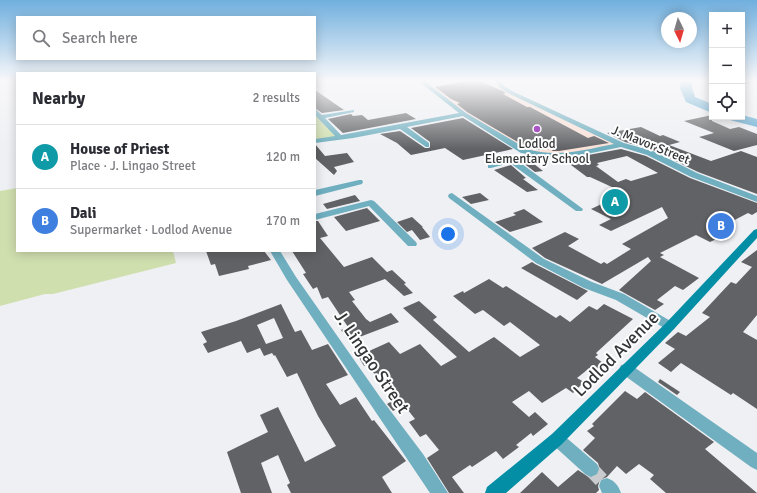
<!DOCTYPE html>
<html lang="en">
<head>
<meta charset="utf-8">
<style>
  body { margin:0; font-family:Signika,sans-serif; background:#f7f7f7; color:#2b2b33 }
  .controls { position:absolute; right:12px; top:12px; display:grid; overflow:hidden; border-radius:0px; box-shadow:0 2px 10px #0003 }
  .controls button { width:36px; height:36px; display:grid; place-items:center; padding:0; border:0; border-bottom:1px solid #e1e1e2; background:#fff; color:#2b2b33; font:20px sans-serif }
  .compass { position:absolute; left:661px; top:12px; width:36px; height:36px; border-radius:50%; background:#fff; box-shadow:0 2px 10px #0003; rotate:175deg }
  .you { position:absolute; left:448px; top:234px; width:14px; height:14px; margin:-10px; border:3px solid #fff; border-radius:50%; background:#1a73e8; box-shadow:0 0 0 6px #1a73e833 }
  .badge { display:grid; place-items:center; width:26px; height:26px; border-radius:50%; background:#aa55c4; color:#fff; font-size:13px; font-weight:700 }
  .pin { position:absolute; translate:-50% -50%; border:2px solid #fff; box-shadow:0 1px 4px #0006 }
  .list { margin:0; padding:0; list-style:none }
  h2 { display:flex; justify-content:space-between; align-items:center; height:52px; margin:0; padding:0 16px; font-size:17px }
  h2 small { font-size:13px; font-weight:400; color:#7c7c81 }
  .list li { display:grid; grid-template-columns:26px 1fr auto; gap:12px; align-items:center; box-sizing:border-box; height:64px; padding:0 16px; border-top:1px solid #e1e1e2 }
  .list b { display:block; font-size:15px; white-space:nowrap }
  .list p { margin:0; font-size:13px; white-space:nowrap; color:#7c7c81 }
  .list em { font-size:13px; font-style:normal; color:#7c7c81 }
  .icon { flex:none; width:22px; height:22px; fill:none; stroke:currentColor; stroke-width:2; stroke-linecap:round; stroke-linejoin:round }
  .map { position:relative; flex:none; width:757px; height:493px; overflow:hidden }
  .search { position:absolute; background:#fff; box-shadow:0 2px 10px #0003; left:16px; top:16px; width:300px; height:44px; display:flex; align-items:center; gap:10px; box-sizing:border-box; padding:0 14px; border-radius:0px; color:#7c7c81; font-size:15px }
  .panel { position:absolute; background:#fff; box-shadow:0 2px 10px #0003; left:16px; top:72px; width:300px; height:180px; border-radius:0px }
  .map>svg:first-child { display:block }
  .education { fill:#fae1d8 }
  .green { fill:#d0dfae }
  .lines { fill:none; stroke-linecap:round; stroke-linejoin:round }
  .river { fill:#5ca7ce; fill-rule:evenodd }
  .building { fill:#616265; fill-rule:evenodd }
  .minor-tunnel { stroke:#cacbce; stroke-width:15; stroke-dasharray:15 8; stroke-linecap:butt }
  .minor { fill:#6fafbf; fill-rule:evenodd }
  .tertiary { fill:#6fafbf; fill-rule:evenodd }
  .secondary { fill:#038ea6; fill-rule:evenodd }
  .poi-dot { fill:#aa55c4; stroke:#fefeff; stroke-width:1.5 }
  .labels { text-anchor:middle; stroke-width:4; stroke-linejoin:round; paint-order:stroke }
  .far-poi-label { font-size:13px; fill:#343536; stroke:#fefeff }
  .far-street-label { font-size:13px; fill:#343536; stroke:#fefeff }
  .near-street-label { font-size:18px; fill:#343536; stroke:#fefeff }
</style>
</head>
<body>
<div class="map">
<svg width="757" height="493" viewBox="0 0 757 493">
  <rect width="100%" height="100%" fill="#eff0f4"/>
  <polygon class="education" points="421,80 496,80 499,86 617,145 559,155 525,150 452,104"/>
  <g class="green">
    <polygon points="315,115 337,137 315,140"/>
    <polygon points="17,188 17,251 173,251 176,263 53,294 45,294 0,306 0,191"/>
  </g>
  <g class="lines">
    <g class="river">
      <polygon points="679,80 692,80 692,88 695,97 712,104 712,113 686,102 680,88 681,83"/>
      <polygon points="742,115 757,119 757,127 730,120 728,117 742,117"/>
    </g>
  </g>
  <g class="building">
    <polygon points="471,80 477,80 503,91 506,93 503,94 527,107 530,107 588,138 594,136 609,143 559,151 553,151 550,149 538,150 528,148 467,112 457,104 460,103 451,99 435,87"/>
    <polygon points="315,90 344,110 322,113 315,108"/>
    <polygon points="406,113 416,119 343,133 328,119 351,114 353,116 362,115 368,120"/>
    <polygon points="712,115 712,121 730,129 739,127 757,134 757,145 734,151 699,137 714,133 684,121"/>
    <polygon points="463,118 513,149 463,160 445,148 411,155 397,143 380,134 400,131 425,148 429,148 430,147 430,142 411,128"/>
    <polygon points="641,127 660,136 663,135 680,142 669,145 711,161 741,151 757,157 757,194 698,172 653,150 625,142 607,133"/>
    <polygon points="315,144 325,156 347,153 354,162 334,167 337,171 334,175 315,158"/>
    <path d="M621,149L646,156L690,178L757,203V212L752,215L748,213L727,224L736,228L724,234L725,235L710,242L696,235L660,253L664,255L660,257L699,278L683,290L675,286L657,300L664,304L655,310L619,290L651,261L648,257L602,284L545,258L532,248L565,232L579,239L568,246L601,264L604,262L607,264L631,249L622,244L668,218L662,207L611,231L599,225L611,219L591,209L625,193L590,177H587L563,159L572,158ZM627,156L658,173L631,181L626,179L618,182L596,166L599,165L597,163Z"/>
    <polygon points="529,160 543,171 535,172 522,162"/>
    <polygon points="511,165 526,178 523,179 538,190 527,192 494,170"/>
    <polygon points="480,193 489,200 471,204 462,197"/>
    <polygon points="355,195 360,201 327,209 323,204"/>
    <polygon points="367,208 380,221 346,231 334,217"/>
    <polygon points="524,209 543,222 510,232 495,222 516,215 513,213"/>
    <polygon points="412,217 423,227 422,227 430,237 420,240 412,230 407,232 397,222"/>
    <polygon points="315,221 318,221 328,236 320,238 344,267 372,257 387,272 392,270 406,283 404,284 413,293 404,296 385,279 349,292 355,300 352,301 366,319 370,322 391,313 399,322 349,341 341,330 348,327 328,297 322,299 317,287 313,289 303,274 306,273 292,251 315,251"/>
    <polygon points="757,250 757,315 743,332 757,340 757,409 733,393 731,395 681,363 671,372 658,363 675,349 665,343 678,332 686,336 710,317 702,313 731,282 736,284 752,267 741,262"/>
    <polygon points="206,251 264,251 271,260 248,266 249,269 219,276 215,264 211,265"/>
    <polygon points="532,262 535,264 588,291 577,300 521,268"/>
    <polygon points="489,279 503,288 506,286 556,318 560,315 570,322 589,306 597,310 604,304 633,319 596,353 598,355 595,357 607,366 600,372 592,366 577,378 584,382 573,393 566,388 542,403 529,391 512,402 529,417 535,412 548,424 533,436 531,433 516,445 519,447 503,459 496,451 472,467 470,465 452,477 464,493 449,493 427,458 439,450 426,434 420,437 409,422 415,419 404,405 393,411 387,404 399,397 387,382 383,384 367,365 364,366 358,356 389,342 400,354 420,344 441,366 457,357 403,308 419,301 437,317 433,320 469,352 494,337 520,357 540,345 510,322 504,326 483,310 475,314 453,296 463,291 464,293"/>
    <path d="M281,304L295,332L301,330L312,350L328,344L348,375L326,384L340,405L356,397L372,421L374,420L406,461L382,477L392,493H291L287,485L290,483L278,455L261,463L272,493H241L227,452L268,432L260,415L278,407L305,462L336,446L318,416L297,373L287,377L275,355L274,356L272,353L264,356L260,348L247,353L241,341L208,353L203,344L207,342L201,332L236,321ZM274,318L283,338L266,344L257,325Z"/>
    <polygon points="660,379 680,392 677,395 658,382"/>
    <polygon points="625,391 637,399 645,392 714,442 705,449 757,493 666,493 650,479 654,475 639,464 626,474 617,466 607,477 600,480 598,486 599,490 596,493 520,493 542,472 558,487 578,470 590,478 598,475 600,470 598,463 583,450 595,438 587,431 594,426 592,424"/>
  </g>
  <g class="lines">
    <polyline class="minor-tunnel" points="591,469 607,486"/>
    <g class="minor">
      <path d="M417,80H423L466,113L527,149C556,158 584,150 614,144L510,94L500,88L495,80H500L504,86L514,92L624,143L653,151L697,173L757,196V202L691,177L647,155L621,147L572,157L548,158L536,157L518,161L583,209L582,211H576L510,163L491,168H488V164L527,154L521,153L463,116L407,127L429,143V147H426L400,129L353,138L315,143V139L335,136L315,115V109L322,115L354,110V112L325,118L341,135L459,113Z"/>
      <polygon points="747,80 757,80 757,81 742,85 742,81"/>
      <polygon points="359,180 362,180 363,182 362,184 315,196 315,190"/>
      <polygon points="452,193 544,259 592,282 624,294 674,323 676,326 674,329 670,330 666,329 616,300 584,288 536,263 449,198 448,196 449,194"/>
      <polygon points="371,200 374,201 416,242 417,244 416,246 408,246 369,206 315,220 315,214"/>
      <polygon points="626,364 631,365 757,453 757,470 751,467 621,373 619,369 621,365"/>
      <polygon points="557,432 562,434 597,464 599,469 597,474 591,477 585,474 552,444 549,439 552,434"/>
      <path d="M607,478C615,481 618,485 621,493H602L599,486L601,480Z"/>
    </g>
    <polygon class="tertiary" points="270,251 280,251 296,277 380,397 423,454 448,493 430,493 287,280"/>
    <polygon class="secondary" points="757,229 757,238 674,329 562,444 506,493 485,493 487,487 552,434 666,323 754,230"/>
  </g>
  <linearGradient id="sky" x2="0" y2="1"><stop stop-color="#70afde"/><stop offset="0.54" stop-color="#f8f8fa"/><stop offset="1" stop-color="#f8f8fa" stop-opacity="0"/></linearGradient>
  <rect width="757" height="149" fill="url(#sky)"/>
  <circle class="poi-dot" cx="537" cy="129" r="4"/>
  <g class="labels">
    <g class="far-poi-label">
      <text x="537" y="148">Lodlod<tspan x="537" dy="15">Elementary School</tspan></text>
    </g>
    <g class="far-street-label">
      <text transform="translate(651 144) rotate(22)" y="5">J. Mavor Street</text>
    </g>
    <g class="near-street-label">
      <text transform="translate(616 354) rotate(-45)" y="6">Lodlod Avenue</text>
      <text transform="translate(372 362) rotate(56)" y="6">J. Lingao Street</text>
    </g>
  </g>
</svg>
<div class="controls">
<button>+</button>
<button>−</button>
<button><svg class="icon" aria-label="locate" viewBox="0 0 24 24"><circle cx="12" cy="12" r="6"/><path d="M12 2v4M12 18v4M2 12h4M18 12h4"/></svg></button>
</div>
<svg class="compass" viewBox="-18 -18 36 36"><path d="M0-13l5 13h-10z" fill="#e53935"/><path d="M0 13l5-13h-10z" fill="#7c7c81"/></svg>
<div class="you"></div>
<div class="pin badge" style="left:615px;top:202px;background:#0f9aa8">A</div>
<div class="pin badge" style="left:721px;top:226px;background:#3f7fe0">B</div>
<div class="search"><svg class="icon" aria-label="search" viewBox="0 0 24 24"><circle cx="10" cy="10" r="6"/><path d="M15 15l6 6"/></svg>Search here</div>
<section class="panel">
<h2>Nearby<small>2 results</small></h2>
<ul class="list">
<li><span class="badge" style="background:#0f9aa8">A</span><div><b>House of Priest</b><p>Place · J. Lingao Street</p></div><em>120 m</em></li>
<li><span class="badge" style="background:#3f7fe0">B</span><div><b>Dali</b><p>Supermarket · Lodlod Avenue</p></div><em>170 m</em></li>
</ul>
</section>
</div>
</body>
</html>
